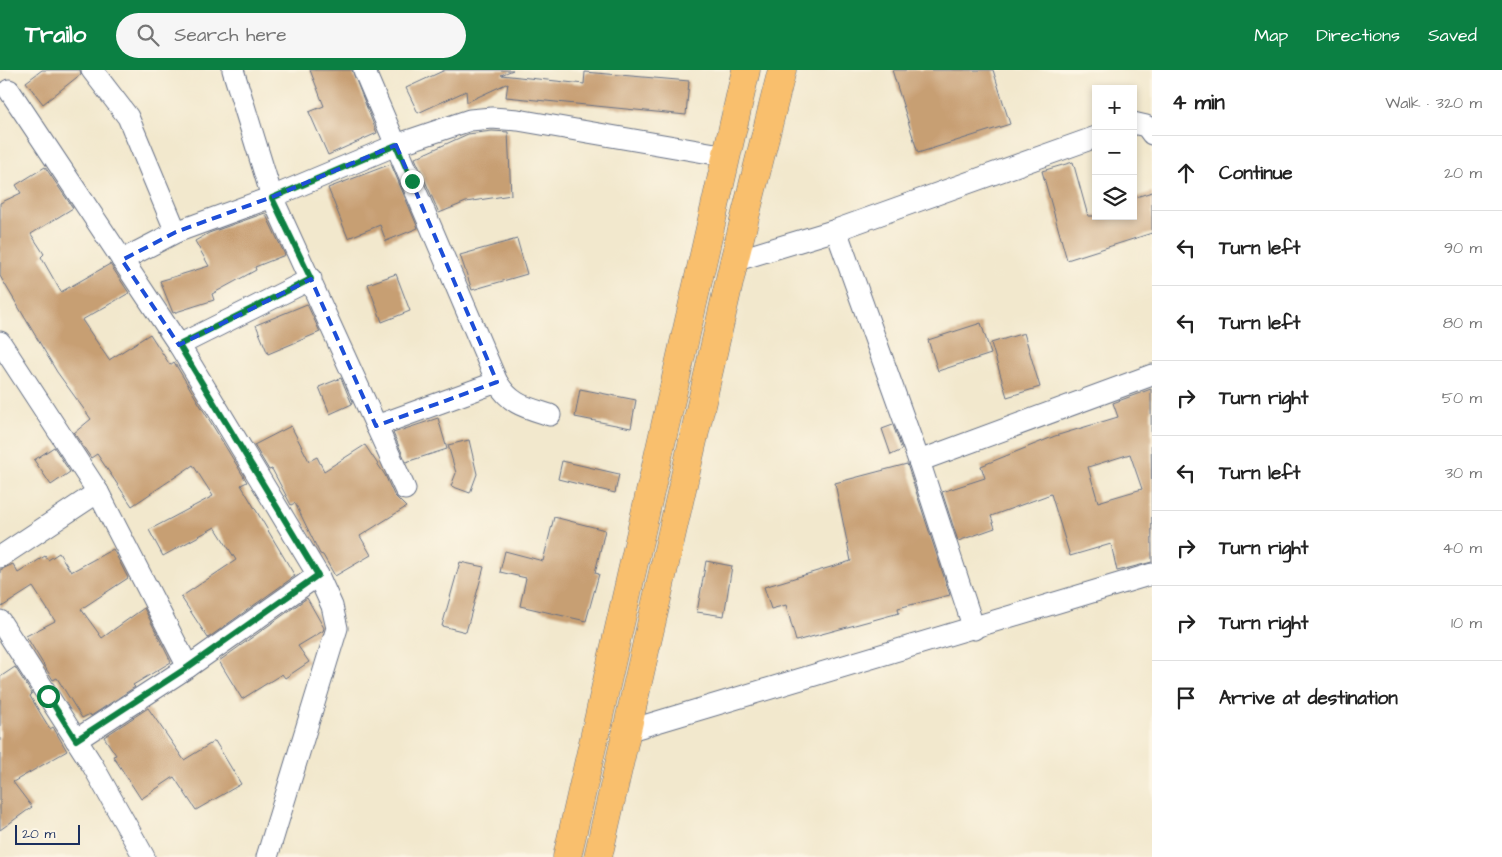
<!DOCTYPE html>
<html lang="en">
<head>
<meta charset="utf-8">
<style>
  body { margin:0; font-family:"Architects Daughter",sans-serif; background:#f6f6f6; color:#222 }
  .controls { position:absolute; right:15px; top:15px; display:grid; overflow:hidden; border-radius:0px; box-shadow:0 2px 8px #0003 }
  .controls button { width:45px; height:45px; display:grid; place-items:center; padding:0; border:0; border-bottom:1px solid #e0e0e0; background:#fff; color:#222; font:25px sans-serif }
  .scale { position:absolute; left:15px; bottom:12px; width:65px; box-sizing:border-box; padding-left:5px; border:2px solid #1b2f5e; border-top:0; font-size:14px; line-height:18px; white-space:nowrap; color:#1b2f5e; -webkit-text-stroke:4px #fcf5e5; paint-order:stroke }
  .stop { position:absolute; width:15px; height:15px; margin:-11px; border:4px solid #0b8043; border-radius:50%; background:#fff }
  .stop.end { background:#0b8043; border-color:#fff; box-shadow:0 1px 5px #0008 }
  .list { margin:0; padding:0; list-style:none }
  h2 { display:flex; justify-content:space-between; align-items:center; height:65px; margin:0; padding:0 20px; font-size:21px }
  h2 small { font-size:16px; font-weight:400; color:#767676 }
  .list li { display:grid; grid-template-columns:32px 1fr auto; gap:15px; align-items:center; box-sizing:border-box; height:75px; padding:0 20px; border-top:1px solid #e0e0e0 }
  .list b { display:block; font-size:19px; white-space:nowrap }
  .list em { font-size:16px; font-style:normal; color:#767676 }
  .icon { flex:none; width:28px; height:28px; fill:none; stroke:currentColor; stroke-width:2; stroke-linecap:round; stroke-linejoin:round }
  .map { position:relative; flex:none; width:1152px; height:787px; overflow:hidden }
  header { display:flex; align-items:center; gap:30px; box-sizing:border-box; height:70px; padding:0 25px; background:#0b8043; color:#fff }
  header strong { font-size:24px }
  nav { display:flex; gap:28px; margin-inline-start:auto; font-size:18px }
  .search { width:350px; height:45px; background:#f6f6f6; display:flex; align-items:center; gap:12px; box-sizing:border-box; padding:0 18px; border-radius:28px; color:#767676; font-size:19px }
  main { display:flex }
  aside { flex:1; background:#fff }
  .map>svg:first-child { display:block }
  .building { fill:#c79f73; fill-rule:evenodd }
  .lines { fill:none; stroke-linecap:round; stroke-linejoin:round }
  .street-casing { stroke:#667085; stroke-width:23 }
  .highway-casing { stroke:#667085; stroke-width:29 }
  .street { stroke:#fff; stroke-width:21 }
  .highway { stroke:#f9bf6d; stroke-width:28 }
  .route { stroke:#0b8043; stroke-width:6 }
  .marked { fill:none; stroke:#1d4ed8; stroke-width:4; stroke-dasharray:10 6; stroke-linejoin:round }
</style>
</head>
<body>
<header>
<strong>Trailo</strong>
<div class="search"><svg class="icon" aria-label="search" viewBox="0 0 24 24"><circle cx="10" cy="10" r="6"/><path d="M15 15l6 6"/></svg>Search here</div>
<nav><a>Map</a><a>Directions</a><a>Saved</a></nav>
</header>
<main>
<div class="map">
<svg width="1152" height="787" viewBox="0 0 1152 787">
  <rect width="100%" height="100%" fill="#fcf5e5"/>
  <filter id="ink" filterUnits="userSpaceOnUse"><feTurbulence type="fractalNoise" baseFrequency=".02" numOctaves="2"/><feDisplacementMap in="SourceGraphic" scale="10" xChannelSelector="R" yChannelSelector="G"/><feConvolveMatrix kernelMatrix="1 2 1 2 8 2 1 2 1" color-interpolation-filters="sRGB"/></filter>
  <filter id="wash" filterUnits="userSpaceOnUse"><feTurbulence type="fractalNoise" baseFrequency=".0096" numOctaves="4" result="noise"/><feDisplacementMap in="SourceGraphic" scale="20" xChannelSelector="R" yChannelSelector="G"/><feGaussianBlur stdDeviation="1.12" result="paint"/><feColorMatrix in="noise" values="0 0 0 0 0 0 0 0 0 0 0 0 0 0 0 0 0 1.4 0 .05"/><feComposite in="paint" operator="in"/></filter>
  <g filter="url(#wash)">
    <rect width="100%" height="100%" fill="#f2e8cd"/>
    <g id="blocks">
      <g class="building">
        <polygon points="42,0 80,0 81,4 43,34 26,12"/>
        <polygon points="310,0 352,0 377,63 328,85 309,42 324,36"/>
        <polygon points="445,0 513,0 501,5 584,14 585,2 689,11 686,45 506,27 508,13 467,32 466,21 418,43 406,18"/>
        <polygon points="892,0 993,0 1010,54 918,83"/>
        <polygon points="492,61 508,62 511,125 466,132 439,143 415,88 468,64"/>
        <polygon points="1073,92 1088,146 1133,146 1133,128 1152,122 1152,163 1067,190 1042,101"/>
        <polygon points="391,94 418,158 386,171 380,155 348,168 328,118"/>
        <polygon points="45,97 73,138 31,164 44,184 41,187 61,222 110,194 129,223 82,250 109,290 150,264 170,295 174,292 247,412 241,415 295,506 208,568 181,527 236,490 215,457 163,486 149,460 213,426 193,395 132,436 97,384 91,388 74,363 91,349 57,302 0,206 0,133 21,123 16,115"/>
        <polygon points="265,143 285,185 255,197 256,200 212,224 214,230 173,243 160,211 209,196 195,171 209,163"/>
        <polygon points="517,169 527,204 472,220 460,185"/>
        <polygon points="396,204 410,241 382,252 368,214"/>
        <polygon points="307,234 320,262 268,284 256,255"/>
        <polygon points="981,253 991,284 938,301 928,270"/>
        <polygon points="1024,263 1040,317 1007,327 991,273"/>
        <polygon points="341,308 352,334 330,344 319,317"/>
        <polygon points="580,319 636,330 631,358 575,347"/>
        <path d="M1151,319L1152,492L1117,501L1111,474L1070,486L1051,424L991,446L995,458L958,471L942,422L985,408L981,396L1055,366L1118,347L1113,333ZM1130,384L1142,419L1098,432L1088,397Z"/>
        <polygon points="438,348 447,379 406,392 393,363"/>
        <polygon points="893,355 902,380 891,385 882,359"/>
        <polygon points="291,356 309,391 317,387 324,401 365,375 385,405 394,425 406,437 360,466 371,485 335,506 323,485 320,484 295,433 291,435 272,399 269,400 254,375"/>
        <polygon points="469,370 477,404 470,423 451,416 456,403 448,375"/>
        <polygon points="54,377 70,402 51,415 34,390"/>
        <polygon points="562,391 619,404 615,423 558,409"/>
        <polygon points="907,394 950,525 898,538 899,543 796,571 786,535 771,539 764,517 851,491 835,413"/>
        <polygon points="554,447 605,460 595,503 599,504 586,551 520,536 526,508 500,502 505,481 543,491"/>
        <polygon points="113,479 128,508 81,539 102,568 144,538 171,592 133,615 135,617 91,646 90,644 82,648 57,608 53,610 26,566 55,551 33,517 0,538 0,500 13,494 18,503 45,486 48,490 59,483 71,502"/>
        <polygon points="706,491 732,496 724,546 697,542"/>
        <polygon points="460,492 484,497 466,562 442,556"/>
        <polygon points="307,528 324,558 323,561 298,576 309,592 285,608 282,604 242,629 219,591"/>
        <polygon points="15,597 32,624 30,626 50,659 53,657 67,681 13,712 32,737 0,760 0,607"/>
        <polygon points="148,638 184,690 215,671 241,714 196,740 174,707 141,729 113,686 116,685 104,667"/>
      </g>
    </g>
  </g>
  <g filter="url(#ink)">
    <use href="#blocks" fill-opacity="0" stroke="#667085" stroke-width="1"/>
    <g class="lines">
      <defs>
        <g id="street">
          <polyline points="92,0 128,47 176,162 272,127 396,75 470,50 492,48 518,50 727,86"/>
          <polyline points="233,0 272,127 405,419"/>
          <path d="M364,0L497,312C511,335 525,337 550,345"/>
          <polyline points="9,20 179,275 318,505 332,536 337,558 267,787"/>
          <polyline points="1133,53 1146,56 1152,64"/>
          <polyline points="836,160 919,391 974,559"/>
          <polyline points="122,190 176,162"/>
          <polyline points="734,191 836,160 1096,67"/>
          <polyline points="0,272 98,422 188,597"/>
          <polyline points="179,275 311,209"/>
          <polyline points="376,356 497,312"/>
          <polyline points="919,391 1152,305"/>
          <polyline points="0,487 98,422"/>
          <polyline points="0,551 93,696 144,787"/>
          <polyline points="627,661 1152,504"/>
          <polyline points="76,670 188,597 318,505"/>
        </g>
        <g id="highway">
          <polyline points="567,787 746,0"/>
          <polyline points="598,787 734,191 782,0"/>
        </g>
      </defs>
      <use href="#street" class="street-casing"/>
      <use href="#highway" class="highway-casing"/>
      <use href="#street" class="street"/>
      <use href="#highway" class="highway"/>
    </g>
  </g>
  <g class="lines" filter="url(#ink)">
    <polyline class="route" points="48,626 76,670 188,597 318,505 179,275 311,209 272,128 396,75 412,111"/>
  </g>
  <path class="marked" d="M396,75L497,312L376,356L311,209L179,275L122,190L176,162L272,127Z"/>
</svg>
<div class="controls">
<button>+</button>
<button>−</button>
<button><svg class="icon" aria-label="layers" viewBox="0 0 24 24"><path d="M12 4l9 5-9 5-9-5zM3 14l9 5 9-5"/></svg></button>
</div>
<div class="scale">20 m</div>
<div class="stop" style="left:48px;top:626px"></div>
<div class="stop end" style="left:412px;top:111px"></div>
</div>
<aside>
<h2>4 min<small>Walk · 320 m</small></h2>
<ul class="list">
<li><svg class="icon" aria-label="ahead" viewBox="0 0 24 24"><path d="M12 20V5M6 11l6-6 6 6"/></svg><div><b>Continue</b></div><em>20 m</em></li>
<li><svg class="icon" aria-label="left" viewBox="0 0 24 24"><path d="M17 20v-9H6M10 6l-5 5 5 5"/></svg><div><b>Turn left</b></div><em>90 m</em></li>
<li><svg class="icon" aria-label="left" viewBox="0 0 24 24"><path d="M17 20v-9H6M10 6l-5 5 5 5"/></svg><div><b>Turn left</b></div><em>80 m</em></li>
<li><svg class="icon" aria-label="right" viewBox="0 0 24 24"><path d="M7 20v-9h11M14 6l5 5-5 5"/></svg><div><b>Turn right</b></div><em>50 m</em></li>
<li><svg class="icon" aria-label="left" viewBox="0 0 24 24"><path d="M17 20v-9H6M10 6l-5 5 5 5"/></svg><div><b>Turn left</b></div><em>30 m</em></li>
<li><svg class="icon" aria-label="right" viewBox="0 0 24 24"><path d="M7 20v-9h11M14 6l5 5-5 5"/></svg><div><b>Turn right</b></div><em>40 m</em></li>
<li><svg class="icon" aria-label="right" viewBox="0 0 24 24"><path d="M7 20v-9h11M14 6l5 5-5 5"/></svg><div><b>Turn right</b></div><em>10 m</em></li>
<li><svg class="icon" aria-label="arrive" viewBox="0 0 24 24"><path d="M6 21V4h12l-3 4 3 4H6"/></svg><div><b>Arrive at destination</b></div></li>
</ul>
</aside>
</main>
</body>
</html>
